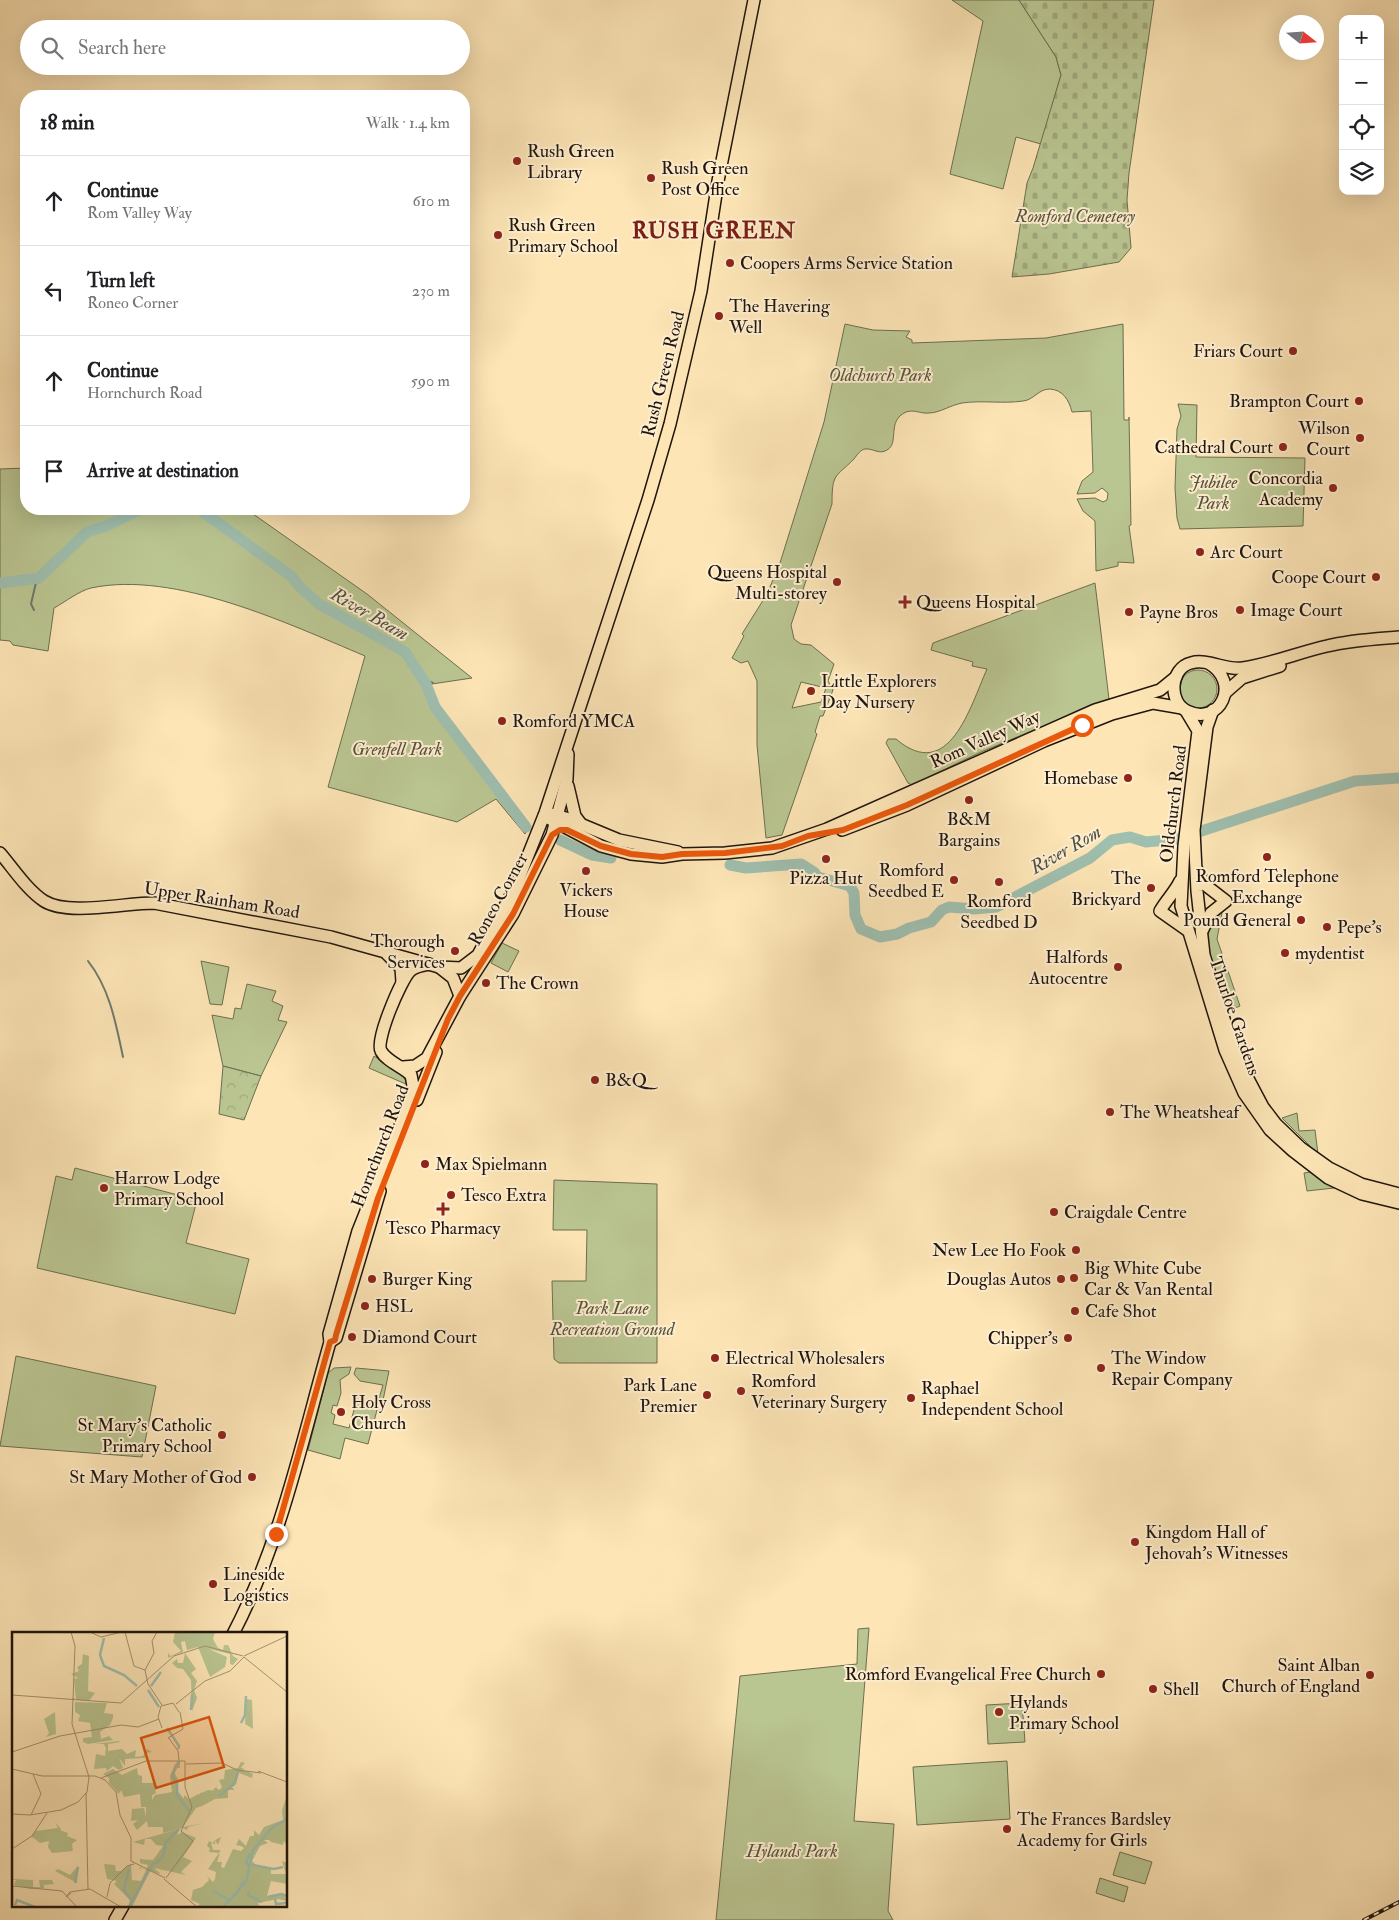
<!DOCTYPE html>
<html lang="en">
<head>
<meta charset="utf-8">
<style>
  body { margin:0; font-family:"IM FELL Double Pica",serif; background:#f2f2f2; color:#202124 }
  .controls { position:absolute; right:15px; top:15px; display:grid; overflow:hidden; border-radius:10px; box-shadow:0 5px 20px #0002 }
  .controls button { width:45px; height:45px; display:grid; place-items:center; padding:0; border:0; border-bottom:1px solid #e0e0e0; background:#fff; color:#202124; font:25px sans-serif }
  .compass { position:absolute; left:1279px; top:15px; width:45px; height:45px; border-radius:50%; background:#fff; box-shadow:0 5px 20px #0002; rotate:107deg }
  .stop { position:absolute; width:15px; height:15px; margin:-11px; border:4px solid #ea580c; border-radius:50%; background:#fff }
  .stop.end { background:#ea580c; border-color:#fff; box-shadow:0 1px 5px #0008 }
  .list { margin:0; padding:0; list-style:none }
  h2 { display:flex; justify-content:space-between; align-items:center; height:65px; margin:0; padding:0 20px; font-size:21px }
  h2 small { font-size:16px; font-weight:400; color:#757577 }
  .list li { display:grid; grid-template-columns:32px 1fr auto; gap:15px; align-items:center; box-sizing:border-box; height:90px; padding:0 20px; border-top:1px solid #e0e0e0 }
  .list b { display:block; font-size:19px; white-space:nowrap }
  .list p { margin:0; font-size:16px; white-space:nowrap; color:#757577 }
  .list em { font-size:16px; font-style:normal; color:#757577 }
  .icon { flex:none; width:28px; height:28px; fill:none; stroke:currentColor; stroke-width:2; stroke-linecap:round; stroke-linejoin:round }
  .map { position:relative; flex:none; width:1399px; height:1920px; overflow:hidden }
  .search { position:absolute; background:#fff; box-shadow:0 5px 20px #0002; left:20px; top:20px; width:450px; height:55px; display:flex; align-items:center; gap:12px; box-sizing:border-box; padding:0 18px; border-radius:28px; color:#757577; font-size:19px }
  .panel { position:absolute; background:#fff; box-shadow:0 5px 20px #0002; left:20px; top:90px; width:450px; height:425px; border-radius:20px }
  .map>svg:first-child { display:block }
  .green { fill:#bac692; stroke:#6d6e4f; fill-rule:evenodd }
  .forest { fill:url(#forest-crowns); stroke:#6d6e4f }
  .cemetery { fill:url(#cemetery-stones); stroke:#6d6e4f }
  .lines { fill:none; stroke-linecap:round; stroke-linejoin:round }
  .stream { stroke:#6c7b6e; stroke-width:2 }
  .river { stroke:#9fbfaf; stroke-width:11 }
  .primary-casing { stroke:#20150c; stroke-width:14 }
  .primary { stroke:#fde5b6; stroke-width:11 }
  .rail-casing { stroke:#20150c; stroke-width:4 }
  .rail { stroke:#feeed0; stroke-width:2; stroke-dasharray:5.5; stroke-linecap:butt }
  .route { stroke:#ea580c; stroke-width:6 }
  .poi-dot { fill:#8f2418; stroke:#feeed0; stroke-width:2 }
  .labels { text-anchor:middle; stroke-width:4; stroke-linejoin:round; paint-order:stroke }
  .poi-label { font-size:18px; fill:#20150c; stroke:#feeed0; text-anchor:start }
  .park-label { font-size:18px; font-style:italic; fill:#56533b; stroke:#feeed0 }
  .street-label { font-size:18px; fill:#20150c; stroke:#feeed0 }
  .water-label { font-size:19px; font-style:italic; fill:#4c5045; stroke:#feeed0 }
  .district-label { font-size:22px; font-weight:bold; letter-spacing:1px; fill:#7a1f14; stroke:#feeed0 }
  .inset-river { fill:none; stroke:#9fbfaf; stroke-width:2.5 }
  .inset-road { fill:none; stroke:#a59272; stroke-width:1 }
  .view { fill:#de560c; fill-opacity:0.15; stroke:#de560c; stroke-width:2.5 }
  .inset-edge { fill:none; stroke:#20150c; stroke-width:2.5 }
</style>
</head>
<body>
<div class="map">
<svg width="1399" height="1920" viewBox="0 0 1399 1920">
  <defs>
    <pattern id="forest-crowns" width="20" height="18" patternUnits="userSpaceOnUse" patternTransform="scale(1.25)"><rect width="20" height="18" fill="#bac692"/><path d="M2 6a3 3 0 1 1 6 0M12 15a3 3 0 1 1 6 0" fill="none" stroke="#a0a97d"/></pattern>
    <pattern id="cemetery-stones" width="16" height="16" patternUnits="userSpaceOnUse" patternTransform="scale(1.25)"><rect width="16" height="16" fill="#bac692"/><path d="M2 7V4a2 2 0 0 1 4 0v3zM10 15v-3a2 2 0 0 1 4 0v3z" fill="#a0a97d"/></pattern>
  </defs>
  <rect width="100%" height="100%" fill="#fde5b6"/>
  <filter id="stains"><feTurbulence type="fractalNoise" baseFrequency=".004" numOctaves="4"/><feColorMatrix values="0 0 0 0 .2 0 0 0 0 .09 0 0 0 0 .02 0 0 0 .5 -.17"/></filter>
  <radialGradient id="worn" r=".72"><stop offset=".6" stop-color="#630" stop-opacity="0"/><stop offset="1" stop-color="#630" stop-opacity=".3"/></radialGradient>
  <g class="green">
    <polygon points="952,0 1019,0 1056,57 1061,75 1041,144 1016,137 1003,189 950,174 983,21"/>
    <path d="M845,324L873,330L910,331L906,337L912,340V343L1046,338L1123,324L1124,420H1129V417L1131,525L1129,526L1134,563L1118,562V566L1096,571L1095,521L1083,511L1077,499L1095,498L1103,502L1107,500L1108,493L1102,488L1095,493L1077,494L1082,481L1093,472L1091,411L1072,412C1069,400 1063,390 1050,389C1038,389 1034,400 1023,401C1003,404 982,400 962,403C951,405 939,413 929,413C921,414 914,409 906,412C886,421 900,443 887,450C879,455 873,448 865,449C860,450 857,455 854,459C835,478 832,473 832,504L791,625L794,639L801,644L811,645L834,664L828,681L833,690L823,716H820L815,732L817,734L782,835L766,838L757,745V681L748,661L741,663L732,658L744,636L742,634L767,594L780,563L824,422ZM801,682L826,688L821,702L792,708Z"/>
    <polygon points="1178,404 1197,405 1196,457 1305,458 1303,526 1180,529 1177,518 1175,488 1177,429 1181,416"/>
    <path d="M26,468V509H246L367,594L472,678L425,685L428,698L487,780L527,830L525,834L496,799L457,822L328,787L365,656C289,624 175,570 91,588C79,591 65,602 54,608L48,651L13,645L10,641L0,640V469Z"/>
    <path d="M1095,583L1109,699L981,752L912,785L908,783L886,743L888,739H896C949,784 970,707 987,669L972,666L973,662L931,650L933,643Z"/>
    <circle cx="1198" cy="689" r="19"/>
    <path d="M1222,913L1217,939L1240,1006L1230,1010L1227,1000L1222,1001C1216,982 1201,948 1207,928C1208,924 1213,919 1215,915Z"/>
    <polygon points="502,943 519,951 508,972 491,963"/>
    <polygon points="201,961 229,967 222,1005 210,1004"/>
    <polygon points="247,984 276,991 272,1001 283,1006 278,1020 287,1022 261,1076 223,1066 212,1015 233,1019 235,1008 241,1009"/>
    <polygon points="374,1056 402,1074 408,1085 369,1068"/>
    <polygon points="1297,1113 1299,1131 1315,1130 1318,1154 1282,1118"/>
    <polygon points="75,1168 197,1200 186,1243 249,1259 235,1314 37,1268 56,1176 72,1180"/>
    <polygon points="1310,1172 1334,1188 1307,1191 1304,1173"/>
    <polygon points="554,1180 657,1184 657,1363 559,1363 554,1359 552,1281 586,1281 587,1230 553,1230"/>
    <polygon points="16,1356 156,1386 142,1457 0,1446"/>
    <polygon points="351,1367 349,1374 340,1380 341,1393 337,1406 333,1405 331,1413 335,1415 333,1424 349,1428 357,1399 377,1405 383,1385 360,1381 354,1374 356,1368 389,1371 381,1410 377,1410 368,1444 345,1438 340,1459 308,1450 328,1373 334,1368"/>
    <polygon points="869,1628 854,1821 894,1824 888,1911 893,1920 716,1920 740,1676 857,1664 858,1629"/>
    <polygon points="1022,1703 1025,1742 988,1744 986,1705"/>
    <polygon points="1007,1761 1010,1819 917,1825 913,1767"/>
    <polygon points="1120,1852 1152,1862 1145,1884 1113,1875"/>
    <polygon points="1100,1878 1128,1887 1124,1902 1096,1893"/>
  </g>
  <polygon class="forest" points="223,1066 261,1076 244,1120 219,1114"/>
  <polygon class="cemetery" points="1019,0 1154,0 1129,173 1127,200 1131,248 1119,262 1049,274 1012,277 1027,183 1033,168 1061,75 1056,57"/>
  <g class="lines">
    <g class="stream">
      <polyline points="34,610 31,604 37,578"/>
      <polyline points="423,679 433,683"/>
      <path d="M88,961C110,989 116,1024 123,1057"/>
    </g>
    <g class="river">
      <polyline points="199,509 291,576 301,588 319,604 405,652 426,684 435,707 526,827"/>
      <polyline points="0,583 39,578 87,532 106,526 141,509"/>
      <polyline points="560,840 592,855 611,858"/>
      <polyline points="730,865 746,868 801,864 815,873"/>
      <polyline points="818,877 850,886 854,893 855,915 861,929 880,937 897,934 909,928 931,922 942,910 949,907 974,909 996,907 1090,858 1112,840 1130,837 1146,842 1177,839 1355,781 1399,778"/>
    </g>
    <defs>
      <g id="primary">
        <path d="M1208,663C1242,682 1220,727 1187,711C1168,702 1170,668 1191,663C1208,658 1226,671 1243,668C1271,664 1300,652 1327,646C1351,640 1375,639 1399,637"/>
        <polyline points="1226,692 1242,678 1280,666"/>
        <polyline points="1213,710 1207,727 1194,830 1197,891 1204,955 1235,1054 1263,1107 1276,1124 1301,1148 1329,1168 1361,1184 1399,1194"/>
        <polyline points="1186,711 1198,731 1184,846 1181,906 1225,1050 1244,1093 1270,1130 1293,1151 1328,1178 1362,1194 1399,1203"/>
        <polyline points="568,786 575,816 581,824"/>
        <polyline points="551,814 566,818 619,840 678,852"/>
        <polyline points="544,816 601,846 631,854 662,857 682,854 725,853 772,848 827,829 1095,710 1160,690 1176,677"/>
        <polyline points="842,830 907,805 1044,741 1112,714 1153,703 1182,708"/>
        <path d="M0,853C13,868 27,890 44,901C68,916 124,903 154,903L331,937L439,967L461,968L478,955L515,888L545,813L648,500L670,424L701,291L718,181L754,0"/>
        <polyline points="1198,871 1204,884 1226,901 1211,913 1202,931"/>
        <path d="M1180,881C1175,892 1166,900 1160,911L1187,930"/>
        <polyline points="387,954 401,968 402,982"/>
        <polyline points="439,967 453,978 460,996"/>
        <polyline points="403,1067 415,1066 427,1058 460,996 513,914 552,835 567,779 568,754"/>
        <polyline points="417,1100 436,1052"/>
        <polyline points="330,1342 336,1338 380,1191"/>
        <path d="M233,1634C281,1542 302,1441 330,1342L329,1334L358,1231L414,1091L411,1075C403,1067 386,1061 381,1051C375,1040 401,980 410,971C415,966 422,966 428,964"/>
        <polyline points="115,1920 123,1906"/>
      </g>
    </defs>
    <use href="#primary" class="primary-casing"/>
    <use href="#primary" class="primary"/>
    <defs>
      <polyline id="rail" points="1364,1920 1399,1902"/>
    </defs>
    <use href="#rail" class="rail-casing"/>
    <use href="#rail" class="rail"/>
  </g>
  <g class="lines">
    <polyline class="route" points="276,1534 330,1342 335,1340 336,1335 378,1198 448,1019 460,996 513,914 552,835 560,830 567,830 601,846 631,854 662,857 682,854 725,853 782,846 808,836 843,830 907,805 1082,725"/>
  </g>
  <g class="poi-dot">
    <circle cx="517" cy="161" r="5"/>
    <circle cx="651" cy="178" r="5"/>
    <circle cx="498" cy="235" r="5"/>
    <circle cx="730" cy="263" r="5"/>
    <circle cx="719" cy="316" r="5"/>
    <circle cx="1293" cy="351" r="5"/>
    <circle cx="1359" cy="401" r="5"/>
    <circle cx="1360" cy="438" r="5"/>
    <circle cx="1283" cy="447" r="5"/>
    <circle cx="1333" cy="488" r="5"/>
    <circle cx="1200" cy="552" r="5"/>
    <circle cx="1376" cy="577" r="5"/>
    <circle cx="837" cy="582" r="5"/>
    <path d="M902.5 594.5h5v5h5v5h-5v5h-5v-5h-5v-5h5z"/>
    <circle cx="1240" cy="610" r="5"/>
    <circle cx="1129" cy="612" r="5"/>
    <circle cx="811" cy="691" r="5"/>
    <circle cx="502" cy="721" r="5"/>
    <circle cx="1128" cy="778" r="5"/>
    <circle cx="969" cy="800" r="5"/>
    <circle cx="1267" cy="857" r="5"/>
    <circle cx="826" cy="859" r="5"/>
    <circle cx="586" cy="871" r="5"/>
    <circle cx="954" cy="880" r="5"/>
    <circle cx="999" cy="882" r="5"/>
    <circle cx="1151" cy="888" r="5"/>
    <circle cx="1301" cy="920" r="5"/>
    <circle cx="1327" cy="927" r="5"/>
    <circle cx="455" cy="951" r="5"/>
    <circle cx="1285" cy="953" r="5"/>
    <circle cx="1118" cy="967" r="5"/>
    <circle cx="486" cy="983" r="5"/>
    <circle cx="595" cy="1080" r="5"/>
    <circle cx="1110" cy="1112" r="5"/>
    <circle cx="425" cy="1164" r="5"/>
    <circle cx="104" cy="1188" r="5"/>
    <circle cx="451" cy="1195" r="5"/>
    <path d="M440.5 1201.5h5v5h5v5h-5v5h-5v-5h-5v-5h5z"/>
    <circle cx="1054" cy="1212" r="5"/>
    <circle cx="1076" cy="1250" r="5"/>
    <circle cx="1074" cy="1278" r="5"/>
    <circle cx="372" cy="1279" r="5"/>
    <circle cx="1061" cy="1279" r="5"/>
    <circle cx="365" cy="1306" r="5"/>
    <circle cx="1075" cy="1311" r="5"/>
    <circle cx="352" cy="1337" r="5"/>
    <circle cx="1068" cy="1338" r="5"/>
    <circle cx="715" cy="1358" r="5"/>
    <circle cx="1101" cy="1368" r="5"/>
    <circle cx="741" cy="1391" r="5"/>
    <circle cx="707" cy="1395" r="5"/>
    <circle cx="911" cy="1398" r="5"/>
    <circle cx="341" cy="1412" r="5"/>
    <circle cx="222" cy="1435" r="5"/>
    <circle cx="252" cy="1477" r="5"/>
    <circle cx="1135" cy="1542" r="5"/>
    <circle cx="213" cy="1584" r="5"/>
    <circle cx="1101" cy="1674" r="5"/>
    <circle cx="1370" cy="1675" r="5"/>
    <circle cx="1153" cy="1689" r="5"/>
    <circle cx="999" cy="1712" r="5"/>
    <circle cx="1007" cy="1829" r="5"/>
  </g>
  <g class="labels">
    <g class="poi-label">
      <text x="527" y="157">Rush Green<tspan x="527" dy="21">Library</tspan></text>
      <text x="661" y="174">Rush Green<tspan x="661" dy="21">Post Office</tspan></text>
      <text x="508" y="231">Rush Green<tspan x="508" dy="21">Primary School</tspan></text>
      <text x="740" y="269">Coopers Arms Service Station</text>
      <text x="729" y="312">The Havering<tspan x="729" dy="21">Well</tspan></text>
      <text x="1283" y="357" text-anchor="end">Friars Court</text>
      <text x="1349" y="407" text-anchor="end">Brampton Court</text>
      <text x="1350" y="434" text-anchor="end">Wilson<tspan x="1350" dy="21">Court</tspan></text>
      <text x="1273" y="453" text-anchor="end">Cathedral Court</text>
      <text x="1323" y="484" text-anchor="end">Concordia<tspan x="1323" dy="21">Academy</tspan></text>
      <text x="1210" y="558">Arc Court</text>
      <text x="827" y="578" text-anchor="end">Queens Hospital<tspan x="827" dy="21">Multi-storey</tspan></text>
      <text x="1366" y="583" text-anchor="end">Coope Court</text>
      <text x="916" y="608">Queens Hospital</text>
      <text x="1250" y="616">Image Court</text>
      <text x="1139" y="618">Payne Bros</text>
      <text x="821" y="687">Little Explorers<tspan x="821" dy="21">Day Nursery</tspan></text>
      <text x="512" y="727">Romford YMCA</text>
      <text x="1118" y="784" text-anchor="end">Homebase</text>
      <text x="969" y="825" text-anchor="middle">B&amp;M<tspan x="969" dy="21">Bargains</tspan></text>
      <text x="944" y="876" text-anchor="end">Romford<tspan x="944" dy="21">Seedbed E</tspan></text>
      <text x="1267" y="882" text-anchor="middle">Romford Telephone<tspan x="1267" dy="21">Exchange</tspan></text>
      <text x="826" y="884" text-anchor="middle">Pizza Hut</text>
      <text x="1141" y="884" text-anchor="end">The<tspan x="1141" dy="21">Brickyard</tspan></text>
      <text x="586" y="896" text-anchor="middle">Vickers<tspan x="586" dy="21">House</tspan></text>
      <text x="999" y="907" text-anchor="middle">Romford<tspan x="999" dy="21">Seedbed D</tspan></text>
      <text x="1291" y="926" text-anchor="end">Pound General</text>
      <text x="1337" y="933">Pepe's</text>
      <text x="445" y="947" text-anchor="end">Thorough<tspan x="445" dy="21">Services</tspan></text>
      <text x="1295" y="959">mydentist</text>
      <text x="1108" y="963" text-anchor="end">Halfords<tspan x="1108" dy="21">Autocentre</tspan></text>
      <text x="496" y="989">The Crown</text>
      <text x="605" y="1086">B&amp;Q</text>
      <text x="1120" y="1118">The Wheatsheaf</text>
      <text x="435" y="1170">Max Spielmann</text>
      <text x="114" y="1184">Harrow Lodge<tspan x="114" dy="21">Primary School</tspan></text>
      <text x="461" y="1201">Tesco Extra</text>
      <text x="1064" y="1218">Craigdale Centre</text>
      <text x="443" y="1234" text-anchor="middle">Tesco Pharmacy</text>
      <text x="1066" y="1256" text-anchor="end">New Lee Ho Fook</text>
      <text x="1084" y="1274">Big White Cube<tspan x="1084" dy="21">Car &amp; Van Rental</tspan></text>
      <text x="382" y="1285">Burger King</text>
      <text x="1051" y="1285" text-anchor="end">Douglas Autos</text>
      <text x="375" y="1312">HSL</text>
      <text x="1085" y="1317">Cafe Shot</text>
      <text x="362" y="1343">Diamond Court</text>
      <text x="1058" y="1344" text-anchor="end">Chipper's</text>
      <text x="725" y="1364">Electrical Wholesalers</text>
      <text x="1111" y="1364">The Window<tspan x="1111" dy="21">Repair Company</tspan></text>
      <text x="751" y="1387">Romford<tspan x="751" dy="21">Veterinary Surgery</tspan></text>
      <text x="697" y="1391" text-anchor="end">Park Lane<tspan x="697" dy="21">Premier</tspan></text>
      <text x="921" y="1394">Raphael<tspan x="921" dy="21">Independent School</tspan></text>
      <text x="351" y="1408">Holy Cross<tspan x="351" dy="21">Church</tspan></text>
      <text x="212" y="1431" text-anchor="end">St Mary's Catholic<tspan x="212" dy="21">Primary School</tspan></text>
      <text x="242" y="1483" text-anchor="end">St Mary Mother of God</text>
      <text x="1145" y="1538">Kingdom Hall of<tspan x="1145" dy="21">Jehovah's Witnesses</tspan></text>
      <text x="223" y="1580">Lineside<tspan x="223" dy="21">Logistics</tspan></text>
      <text x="1360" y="1671" text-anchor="end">Saint Alban<tspan x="1360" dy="21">Church of England</tspan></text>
      <text x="1091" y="1680" text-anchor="end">Romford Evangelical Free Church</text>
      <text x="1163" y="1695">Shell</text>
      <text x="1009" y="1708">Hylands<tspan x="1009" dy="21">Primary School</tspan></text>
      <text x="1017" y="1825">The Frances Bardsley<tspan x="1017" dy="21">Academy for Girls</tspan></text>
    </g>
    <g class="park-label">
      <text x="1075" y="222">Romford Cemetery</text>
      <text x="880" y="381">Oldchurch Park</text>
      <text x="1213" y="488">Jubilee<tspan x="1213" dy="21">Park</tspan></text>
      <text x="397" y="755">Grenfell Park</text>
      <text x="612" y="1314">Park Lane<tspan x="612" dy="21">Recreation Ground</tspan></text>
      <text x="792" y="1857">Hylands Park</text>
    </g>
    <g class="street-label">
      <text transform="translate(663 374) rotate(-76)" y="6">Rush Green Road</text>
      <text transform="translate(985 739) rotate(-24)" y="6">Rom Valley Way</text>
      <text transform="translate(1173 804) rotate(-83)" y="6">Oldchurch Road</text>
      <text transform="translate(498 899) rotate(-61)" y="6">Roneo Corner</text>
      <text transform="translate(222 900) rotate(9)" y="6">Upper Rainham Road</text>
      <text transform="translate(1235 1016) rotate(71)" y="6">Thurloe Gardens</text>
      <text transform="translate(380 1146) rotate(-69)" y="6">Hornchurch Road</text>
    </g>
    <g class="water-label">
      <text transform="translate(370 613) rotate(30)" y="7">River Beam</text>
      <text transform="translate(1065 849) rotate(-30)" y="7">River Rom</text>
    </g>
    <g class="district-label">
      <text x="714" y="238">RUSH GREEN</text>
    </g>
  </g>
  <g transform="translate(12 1632)">
    <rect width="275" height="275" fill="#fde5b6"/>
    <path d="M163,0H203L201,7L206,16L211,18L212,13H216L221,24L226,27L221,33L218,32V22L197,17L215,25L213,35L198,45L186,15L175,18L173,9L169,10L171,20L156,26V21L159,24L169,19L161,10ZM173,21L184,37L179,41L185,49L182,58L185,66L180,79L179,48L171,37L165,36L160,31L165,27L166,31H171ZM71,22L77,24L76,59L83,61L77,69L64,68L62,47L66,46L59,42L67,39L65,35L70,32ZM234,67L240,68L241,97L233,92ZM63,70L95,71L92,81L101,82V86L98,93L88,100L89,107L97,104L101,108L76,112L71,110V106L80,105L78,91L66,89L68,83L63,80ZM43,80L44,102L34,105L37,101L32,87ZM107,109L108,110L96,112V119L110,117L115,122L124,118L123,125L131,124L135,117L140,120L134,121L133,126L113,127V134L107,126L111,136L107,138L101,134L95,139L94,136L82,137L84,122L93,124L94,116L92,112H83ZM168,128V136H163V142L166,147L165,158L172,167V163L177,167L196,158L204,159L201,158L204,155L207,159L210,155L207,148L212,147L213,138L226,136L229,130L233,131L228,136L241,142L240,146L227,141L224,152L219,155L222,157V158H216V166L203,167L190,174L191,177L190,174L184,176L171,195L192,191L176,195L175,198L171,196L174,195L151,201V195H136L135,189L125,198L121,192L126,188L119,189L120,177L132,176L134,185V175H129L128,162L112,165L109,158L107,162L97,151V146L91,142L101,137L110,143L125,136L126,143L130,144V151H142L144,161L140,163V168L143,163L160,160L158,144L163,132ZM274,166L275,213L272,209L271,213L259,210L254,204L252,208L256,211L248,214L240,229L246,235L259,236V242H274L270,229L275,231V252L259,249L255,264L271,261L275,269L266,267L246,271L247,275H184L188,272L179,268L181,258L190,255L197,248L195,244L201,250L203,247L204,240L196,237L207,221L197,220L198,216L196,215L195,214L197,209L201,211L203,208L209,205L206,213L203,208V212L199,211L201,218H208L207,213L208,218L207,224L205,230H210L209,235L212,236L221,217L229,219L232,216L229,214L233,215L224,213L227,207L234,214L238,204H242V198L247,203L252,195L271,188L270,178ZM43,190L49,197L48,198L56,201L55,204L65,208L60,212L61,219L40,221L36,215L37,209L28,211L19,204L24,199L46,196ZM167,197L165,203L170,200L184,206L171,225L180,229L169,240L174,243L142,236L149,242L138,239L120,275H116L118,268L102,252L105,249L95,247L92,232L103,233L104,239H109L119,232L120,248L129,249L134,238L129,236L127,238L128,235L134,238L136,233L128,231V227L141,228L151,214L144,213L139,207H133L132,213L121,210ZM66,234L65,251L43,239L46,237L58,243ZM0,248L1,247L21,248V255H28L27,248H40L42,252L32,253V256L18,257L2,253L4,248Z" fill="#bac692"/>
    <path d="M228,135L232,137L227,140L224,152L211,163L215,166L199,162L188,164V161L210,157V151L218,146L215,150L217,151L212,155L217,156L220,148L224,150L222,143ZM163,159L172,167L175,164V169L186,162L189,168L176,172L175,176L168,166H156L161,162L153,166ZM275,187V194L261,198V208H252V203L237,222L238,218L234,215L236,209L247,207L253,195H257V201L260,196ZM233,216L238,239L230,243L232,249L216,265V269L210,264L217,257L208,251L218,257L221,254L218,248L226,249L234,228L226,241L219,233L233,221L230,219ZM242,242L250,252L251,260L244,263L238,259L242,254H236Z" fill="#bac692"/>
    <path class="inset-river" d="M92,6L88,23L92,34L112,43L125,54M139,54L149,40M136,58L147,75M179,78L180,62M229,91L233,83L234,64M155,96L167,114L166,117M167,129L160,144L165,150V163L177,179M207,164L222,152L226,139M240,233L262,237L271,235M237,235L234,230L238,221M117,237L112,258L120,269M63,251L66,235M201,259L215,267M237,259L236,263L250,270M256,265L269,262L275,264M215,266L217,269L225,261L232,249M263,267L264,272L275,271M3,273L5,268L23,275M117,275L140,233L151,225L154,210L167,197M211,275L234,250L241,218L260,196L275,187"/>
    <path class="inset-road" d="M59,0L63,14L61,68M78,0L89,5L110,0M113,0L122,34L133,38M145,0L140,9L142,21L133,38L136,52L150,73M232,24L275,4M232,25L275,60M0,63L109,71L162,24L193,14L231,24M164,72L193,49L218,39L232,25M150,96L146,85L149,74L161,71L167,80M156,105L166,119L167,128M156,106L171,97L168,80M0,120L48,104L109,93L126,95L147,87M174,132L210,131L225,138L249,141M0,137L30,144H83L93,148L104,160L108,183L119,206V229L153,246M246,139L275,150M89,146L134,129H173V155L180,175L169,199L181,209L154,246M74,161L76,258M0,182L18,183L49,178L66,170L75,160L77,145L60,92L61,66M19,183L29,162L21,142M0,217L20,204L35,181M152,247L185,275M0,254L50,259L65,275M59,261L54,265L58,260L78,257L109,275M95,265L98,251L115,234L122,232"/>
    <path class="view" d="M197,85L212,135L144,156L129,106Z"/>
    <rect width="275" height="275" class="inset-edge"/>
  </g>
  <rect width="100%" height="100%" filter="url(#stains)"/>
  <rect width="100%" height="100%" fill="url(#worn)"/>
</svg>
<div class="controls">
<button>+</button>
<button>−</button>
<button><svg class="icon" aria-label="locate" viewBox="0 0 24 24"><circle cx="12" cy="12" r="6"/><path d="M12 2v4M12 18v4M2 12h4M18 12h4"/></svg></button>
<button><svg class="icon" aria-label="layers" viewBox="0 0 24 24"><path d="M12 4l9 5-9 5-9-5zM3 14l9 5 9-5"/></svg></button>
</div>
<svg class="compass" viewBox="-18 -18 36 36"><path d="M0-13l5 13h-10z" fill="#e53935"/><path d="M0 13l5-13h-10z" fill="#757577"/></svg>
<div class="stop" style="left:1082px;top:725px"></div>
<div class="stop end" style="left:276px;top:1534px"></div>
<div class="search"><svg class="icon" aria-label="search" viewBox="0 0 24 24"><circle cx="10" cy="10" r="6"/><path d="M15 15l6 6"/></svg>Search here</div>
<section class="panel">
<h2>18 min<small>Walk · 1.4 km</small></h2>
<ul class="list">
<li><svg class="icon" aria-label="ahead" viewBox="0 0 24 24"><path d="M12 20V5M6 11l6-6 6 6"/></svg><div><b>Continue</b><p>Rom Valley Way</p></div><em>610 m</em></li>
<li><svg class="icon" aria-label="left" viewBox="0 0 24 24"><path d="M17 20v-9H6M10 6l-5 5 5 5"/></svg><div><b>Turn left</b><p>Roneo Corner</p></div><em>230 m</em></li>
<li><svg class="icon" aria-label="ahead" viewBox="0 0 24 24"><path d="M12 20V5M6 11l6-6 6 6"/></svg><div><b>Continue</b><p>Hornchurch Road</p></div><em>590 m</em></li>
<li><svg class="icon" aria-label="arrive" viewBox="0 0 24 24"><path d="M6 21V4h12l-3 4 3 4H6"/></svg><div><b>Arrive at destination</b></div></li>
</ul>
</section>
</div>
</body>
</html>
